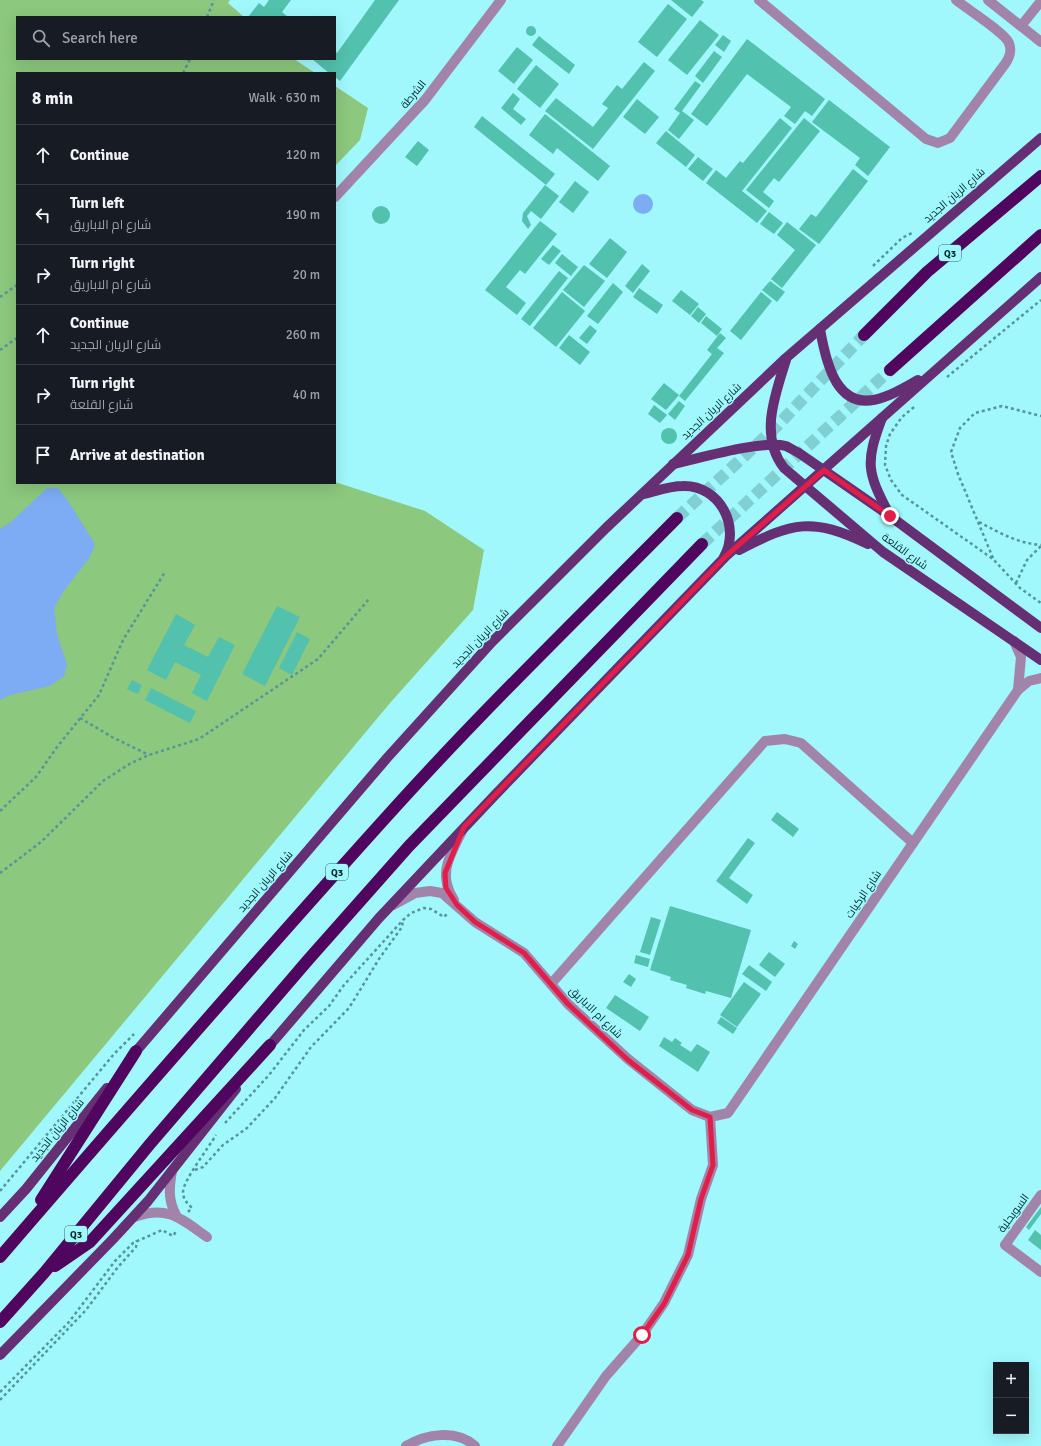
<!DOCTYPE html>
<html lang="en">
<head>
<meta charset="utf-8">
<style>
  body { margin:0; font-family:Signika,Cairo,sans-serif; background:#20242c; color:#f1f3f6 }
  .controls { position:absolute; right:12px; bottom:12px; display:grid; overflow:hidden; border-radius:0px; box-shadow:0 4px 16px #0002 }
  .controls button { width:36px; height:36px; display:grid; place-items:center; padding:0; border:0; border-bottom:1px solid #363941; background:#171b24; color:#f1f3f6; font:20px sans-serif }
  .stop { position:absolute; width:12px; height:12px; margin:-9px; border:3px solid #e11d48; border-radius:50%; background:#fff }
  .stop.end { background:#e11d48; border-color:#fff; box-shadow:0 1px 4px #0008 }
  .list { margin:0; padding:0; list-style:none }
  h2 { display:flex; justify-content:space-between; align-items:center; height:52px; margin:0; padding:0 16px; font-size:17px }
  h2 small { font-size:13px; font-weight:400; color:#9ea1a6 }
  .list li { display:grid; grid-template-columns:26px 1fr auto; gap:12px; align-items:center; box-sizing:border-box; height:60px; padding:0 16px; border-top:1px solid #363941 }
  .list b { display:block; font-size:15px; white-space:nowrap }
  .list p { margin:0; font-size:13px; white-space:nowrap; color:#9ea1a6 }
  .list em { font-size:13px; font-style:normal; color:#9ea1a6 }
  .icon { flex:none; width:22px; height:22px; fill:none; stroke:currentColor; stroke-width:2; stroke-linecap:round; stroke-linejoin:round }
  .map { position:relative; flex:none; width:1041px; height:1446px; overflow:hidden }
  .search { position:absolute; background:#171b24; box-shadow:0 4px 16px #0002; left:16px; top:16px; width:320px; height:44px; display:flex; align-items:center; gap:10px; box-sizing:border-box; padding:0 14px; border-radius:0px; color:#9ea1a6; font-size:15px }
  .panel { position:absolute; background:#171b24; box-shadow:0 4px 16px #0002; left:16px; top:72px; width:320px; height:412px; border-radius:0px }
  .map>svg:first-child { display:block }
  .green { fill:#8cc87d }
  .water { fill:#7dabf4 }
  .building { fill:#52c1ad }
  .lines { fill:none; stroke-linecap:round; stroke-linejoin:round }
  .highway-tunnel { stroke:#80cfd2; stroke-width:12; stroke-dasharray:12 6; stroke-linecap:butt }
  .path { stroke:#559699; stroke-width:2.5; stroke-dasharray:3 3; stroke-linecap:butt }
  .minor { stroke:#a283a9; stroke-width:10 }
  .major { stroke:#662f74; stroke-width:10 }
  .highway { stroke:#50065f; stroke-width:12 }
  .route { stroke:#e11d48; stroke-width:5 }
  .labels { text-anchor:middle; stroke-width:3; stroke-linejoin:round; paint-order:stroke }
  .shield { fill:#a0f8fc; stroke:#31686a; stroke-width:1 }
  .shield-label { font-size:10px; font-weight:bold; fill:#022a2c }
  .street-label { font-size:11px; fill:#022a2c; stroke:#a0f8fc }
</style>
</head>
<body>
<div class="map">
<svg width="1041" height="1446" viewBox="0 0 1041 1446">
  <rect width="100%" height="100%" fill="#a0f8fc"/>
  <g class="green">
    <polygon points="0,0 230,0 228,3 244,17 17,17 17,59 294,59 315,73 17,73 17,483 335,482 425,511 484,550 473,610 390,703 0,1171"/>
    <polygon points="335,86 368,108 360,140 335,166"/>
  </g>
  <g class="water">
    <circle cx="643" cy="204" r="10"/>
    <polygon points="47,488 58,488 68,501 95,544 90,557 63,592 54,608 57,634 67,665 64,676 50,686 10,695 0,700 0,529 11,522"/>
  </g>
  <g class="building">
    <polygon points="269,0 291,0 282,12 288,17 248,17 259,3 264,7"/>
    <polygon points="375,0 399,0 340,81 335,77 335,73 329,73 312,59 335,59 335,51 337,53"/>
    <polygon points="671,0 701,0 704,2 692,17"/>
    <polygon points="668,4 687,19 657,57 638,42"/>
    <polygon points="700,20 719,35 687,75 668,60"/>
    <circle cx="531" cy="31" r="5"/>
    <polygon points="723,35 731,41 724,52 715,45"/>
    <polygon points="539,36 575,65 569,74 532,45"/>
    <polygon points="747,39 825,99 812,116 805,111 795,124 784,116 791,107 747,74 707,126 691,114"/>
    <polygon points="517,47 533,60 514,84 498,71"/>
    <polygon points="714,51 722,57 703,83 695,76"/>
    <polygon points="644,62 655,71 593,149 545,111 556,98 593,127 608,108 602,104 617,85 622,89"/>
    <polygon points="536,65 559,84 540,108 517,89"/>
    <polygon points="695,81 701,85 682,111 694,120 679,139 668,130 680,113 674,109"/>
    <polygon points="513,93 520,99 513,109 526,119 521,125 501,108"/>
    <polygon points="637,99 659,117 645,134 623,117"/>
    <polygon points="829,100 890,147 868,176 855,165 860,158 812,122"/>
    <polygon points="545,114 610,166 598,181 557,148 553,154 529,135"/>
    <polygon points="482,116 555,174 546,185 474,127"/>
    <polygon points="780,118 792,128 742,191 767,211 757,223 706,183 716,170 726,178 740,161 743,163"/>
    <polygon points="804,118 820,131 779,182 774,178 763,192 774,201 769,208 746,190"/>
    <polygon points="666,131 695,155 686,167 656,143"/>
    <polygon points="418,141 429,150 417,166 405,157"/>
    <polygon points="698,157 713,169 703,181 688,169"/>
    <polygon points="853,169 868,181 819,244 799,229 811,214 816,217"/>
    <polygon points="575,181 589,192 573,213 559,202"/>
    <polygon points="545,185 559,196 541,219 531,211 527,216 531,225 528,229 522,221 523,213"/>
    <circle cx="381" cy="215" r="9"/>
    <polygon points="769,212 783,223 774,234 760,224"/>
    <polygon points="540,221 557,234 525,274 520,270 506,287 526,303 517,315 485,290"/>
    <polygon points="787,222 816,245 782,288 771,279 795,250 777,235"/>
    <polygon points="610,238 627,252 607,278 589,264"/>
    <polygon points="553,245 561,251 549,265 541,259"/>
    <polygon points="562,254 578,267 571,276 555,263"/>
    <polygon points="642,264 650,271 633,293 625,286"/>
    <polygon points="584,265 605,281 584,307 563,290"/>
    <polygon points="559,271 568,278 530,326 521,319"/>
    <polygon points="770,281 785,292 777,302 762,290"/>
    <polygon points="613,283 623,292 598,324 587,316"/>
    <polygon points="639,288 663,305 657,314 633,297"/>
    <polygon points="681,290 699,304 690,315 672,301"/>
    <polygon points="562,292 585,311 556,347 533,328"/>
    <polygon points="761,292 772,301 741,340 730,331"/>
    <polygon points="698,307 706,314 699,323 691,316"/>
    <polygon points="706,316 722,329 717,336 701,323"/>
    <polygon points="590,325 597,331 587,344 579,338"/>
    <polygon points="720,333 726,338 717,348 724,353 685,401 679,396 712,354 707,350"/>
    <polygon points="569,335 590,352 580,365 559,348"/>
    <polygon points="664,383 679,395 666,410 651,399"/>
    <polygon points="679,401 685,406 675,420 668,414"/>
    <polygon points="654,405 667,415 660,423 648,414"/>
    <circle cx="669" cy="436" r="8"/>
    <polygon points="277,606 300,617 265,686 242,674"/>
    <polygon points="176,614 195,625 184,645 208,657 219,637 235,645 207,701 192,693 201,675 175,662 166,680 147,670"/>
    <polygon points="297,632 310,639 292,675 279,668"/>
    <polygon points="132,680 142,685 138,694 127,689"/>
    <polygon points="151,688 196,711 190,723 145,700"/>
    <polygon points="777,812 799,829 793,837 771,820"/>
    <polygon points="748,838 755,843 729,878 753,895 747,904 716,881"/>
    <polygon points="670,906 751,930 731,998 706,991 705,994 686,988 687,985 670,980 671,977 650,970"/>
    <polygon points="651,917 661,920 650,955 640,952"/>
    <polygon points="794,941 798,944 795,949 791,946"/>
    <polygon points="769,952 785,964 775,977 759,965"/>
    <polygon points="636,955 650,959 648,967 634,963"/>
    <polygon points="749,965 772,982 766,991 742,974"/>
    <polygon points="629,974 636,979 631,987 623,982"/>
    <polygon points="744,982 761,994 737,1027 720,1015"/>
    <polygon points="615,995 649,1017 640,1031 606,1008"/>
    <polygon points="721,1017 737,1028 733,1034 717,1023"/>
    <polygon points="664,1037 672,1042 675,1038 682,1043 680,1045 691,1052 697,1044 710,1052 698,1072 659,1046"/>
    <polygon points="1041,1207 1041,1214 1029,1230 1026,1227"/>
    <polygon points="1035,1230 1041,1235 1041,1250 1028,1240"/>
  </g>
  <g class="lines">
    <g class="highway-tunnel">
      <polyline points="677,518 777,426 864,335"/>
      <polyline points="702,544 890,370"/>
    </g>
    <g class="path">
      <polyline points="207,17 214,0"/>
      <polyline points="183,73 190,59"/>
      <polyline points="873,266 902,238 912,233"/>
      <polyline points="0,297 17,285"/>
      <polyline points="0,350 17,338"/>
      <polyline points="947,377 1041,300"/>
      <polyline points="914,407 902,417 890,434 886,446 885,465 891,480 902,495 993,559 1020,588 1041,603"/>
      <path d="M979,522C1000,533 1017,543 1041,545"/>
      <polyline points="993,558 958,474 951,452 960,428 975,413 1002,406 1041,416"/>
      <polyline points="1016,583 1027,560 1041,546"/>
      <polyline points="80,718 112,737 149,755"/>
      <polyline points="0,811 36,777 57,747 99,695 123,640 165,572"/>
      <polyline points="0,873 41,842 103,781 131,763 149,755 199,739 318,659 369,599"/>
      <polyline points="225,1123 269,1075 304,1030 329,1006 344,985 403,920 411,913 424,908 431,909 444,917 448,913"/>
      <polyline points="195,1170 203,1167 223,1145 247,1128 275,1098 311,1047 349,1008 379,959 402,927 403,920"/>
      <polyline points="0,1191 114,1054 134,1034"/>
      <path d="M188,1212L192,1208C187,1203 183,1199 183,1192C183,1181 209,1147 216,1135"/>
      <polyline points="0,1392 69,1322 115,1261 133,1243 162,1230 173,1236 177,1230"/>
      <polyline points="0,1400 86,1310 118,1267 136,1247 137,1240"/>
    </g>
    <g class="minor">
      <path d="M759,0L926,139L938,143L950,138L1005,64C1010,57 1012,51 1009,43C1004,32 967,9 956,0"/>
      <polyline points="988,0 1041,42"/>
      <polyline points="1021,26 1041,1"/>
      <polyline points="335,197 425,100 501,0"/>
      <polyline points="1014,641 1021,657 1018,690"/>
      <path d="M454,900C437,874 450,856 462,831"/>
      <polyline points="393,905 415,893 430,891 442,893 475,922 524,953 568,1004 628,1059 692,1110 710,1117 728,1113 1018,690 1029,681 1041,678"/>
      <polyline points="551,984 765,741 785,739 801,743 913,843"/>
      <path d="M172,1171C169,1188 168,1200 176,1215"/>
      <polyline points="1041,1195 1005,1245 1041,1272"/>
      <path d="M134,1217C168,1205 180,1218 207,1237"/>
      <path d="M406,1446C426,1434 456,1429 475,1446"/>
      <polyline points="557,1446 606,1376 642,1335 664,1303 688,1255 701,1199 713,1165 710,1117"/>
    </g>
    <g class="major">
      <path d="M820,329C826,363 837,415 884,397C896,393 907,386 918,380"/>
      <path d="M786,360C775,395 759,436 784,468L883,552L1041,660"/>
      <path d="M882,418C865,463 867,472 889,514"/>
      <path d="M673,464C701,458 760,440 786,446C790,448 795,451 799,453L890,516L1041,628"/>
      <path d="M644,494C656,491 670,486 683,486C720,485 741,527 724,557"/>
      <path d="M739,550C793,522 812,517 868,544"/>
      <polyline points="265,1051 379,918 495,795 726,556 1041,277"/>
      <polyline points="132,1056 387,758 492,642 606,528 786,358 1041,138"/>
      <polyline points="0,1217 26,1189 107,1088"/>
      <polyline points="0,1355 113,1239 148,1201 236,1089"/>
    </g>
    <g class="highway">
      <polyline points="864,335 927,272 1041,176"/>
      <polyline points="890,370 1041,235"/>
      <polyline points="41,1200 136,1051"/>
      <path d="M0,1257C132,1104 264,952 399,803C488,705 584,612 677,518"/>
      <polyline points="55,1266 90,1242 270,1045"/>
      <polyline points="0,1322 44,1273 150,1144 308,960 409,846 702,544"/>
    </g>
  </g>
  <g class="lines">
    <polyline class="route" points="642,1335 664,1304 688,1255 701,1199 713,1165 710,1117 692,1110 628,1060 568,1004 524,953 475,922 457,905 446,888 445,873 464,827 726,556 824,470 890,516"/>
  </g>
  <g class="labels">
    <g class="shield">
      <rect x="939" y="245" width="22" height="16" rx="3"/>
      <rect x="326" y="864" width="22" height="16" rx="3"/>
      <rect x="65" y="1226" width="22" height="16" rx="3"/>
    </g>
    <g class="shield-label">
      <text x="950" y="257">Q3</text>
      <text x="337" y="876">Q3</text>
      <text x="76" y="1238">Q3</text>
    </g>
    <g class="street-label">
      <text transform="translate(413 94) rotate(-50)" y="4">الشرطة</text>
      <text transform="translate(954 195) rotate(-41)" y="4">شارع الريان الجديد</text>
      <text transform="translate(711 411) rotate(-43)" y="4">شارع الريان الجديد</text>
      <text transform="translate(905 551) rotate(36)" y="4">شارع القلعة</text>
      <text transform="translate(480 638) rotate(-46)" y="4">شارع الريان الجديد</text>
      <text transform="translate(265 881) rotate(-49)" y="4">شارع الريان الجديد</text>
      <text transform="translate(863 894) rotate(-56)" y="4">شارع الركيات</text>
      <text transform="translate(596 1012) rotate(44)" y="4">شارع ام الاباريق</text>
      <text transform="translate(57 1130) rotate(-51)" y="4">شارع الريان الجديد</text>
      <text transform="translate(1013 1213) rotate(-54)" y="4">السويحلية</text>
    </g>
  </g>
</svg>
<div class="controls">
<button>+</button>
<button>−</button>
</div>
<div class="stop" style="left:642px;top:1335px"></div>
<div class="stop end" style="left:890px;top:516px"></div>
<div class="search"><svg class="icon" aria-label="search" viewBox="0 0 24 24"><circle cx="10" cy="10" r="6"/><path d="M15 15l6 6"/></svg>Search here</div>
<section class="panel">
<h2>8 min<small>Walk · 630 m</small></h2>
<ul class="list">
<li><svg class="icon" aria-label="ahead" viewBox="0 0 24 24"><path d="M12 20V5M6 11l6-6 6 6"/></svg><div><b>Continue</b></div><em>120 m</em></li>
<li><svg class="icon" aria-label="left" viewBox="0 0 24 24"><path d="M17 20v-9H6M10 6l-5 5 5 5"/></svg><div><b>Turn left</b><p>شارع ام الاباريق</p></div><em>190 m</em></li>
<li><svg class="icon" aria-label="right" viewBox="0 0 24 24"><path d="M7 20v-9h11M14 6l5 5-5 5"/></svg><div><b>Turn right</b><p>شارع ام الاباريق</p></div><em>20 m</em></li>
<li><svg class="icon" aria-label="ahead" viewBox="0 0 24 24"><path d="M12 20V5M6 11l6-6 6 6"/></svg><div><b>Continue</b><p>شارع الريان الجديد</p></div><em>260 m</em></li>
<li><svg class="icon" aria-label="right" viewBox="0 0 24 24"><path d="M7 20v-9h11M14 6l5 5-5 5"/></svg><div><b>Turn right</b><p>شارع القلعة</p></div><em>40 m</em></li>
<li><svg class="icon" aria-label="arrive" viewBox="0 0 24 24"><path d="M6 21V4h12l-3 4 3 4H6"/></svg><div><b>Arrive at destination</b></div></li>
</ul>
</section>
</div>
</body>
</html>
